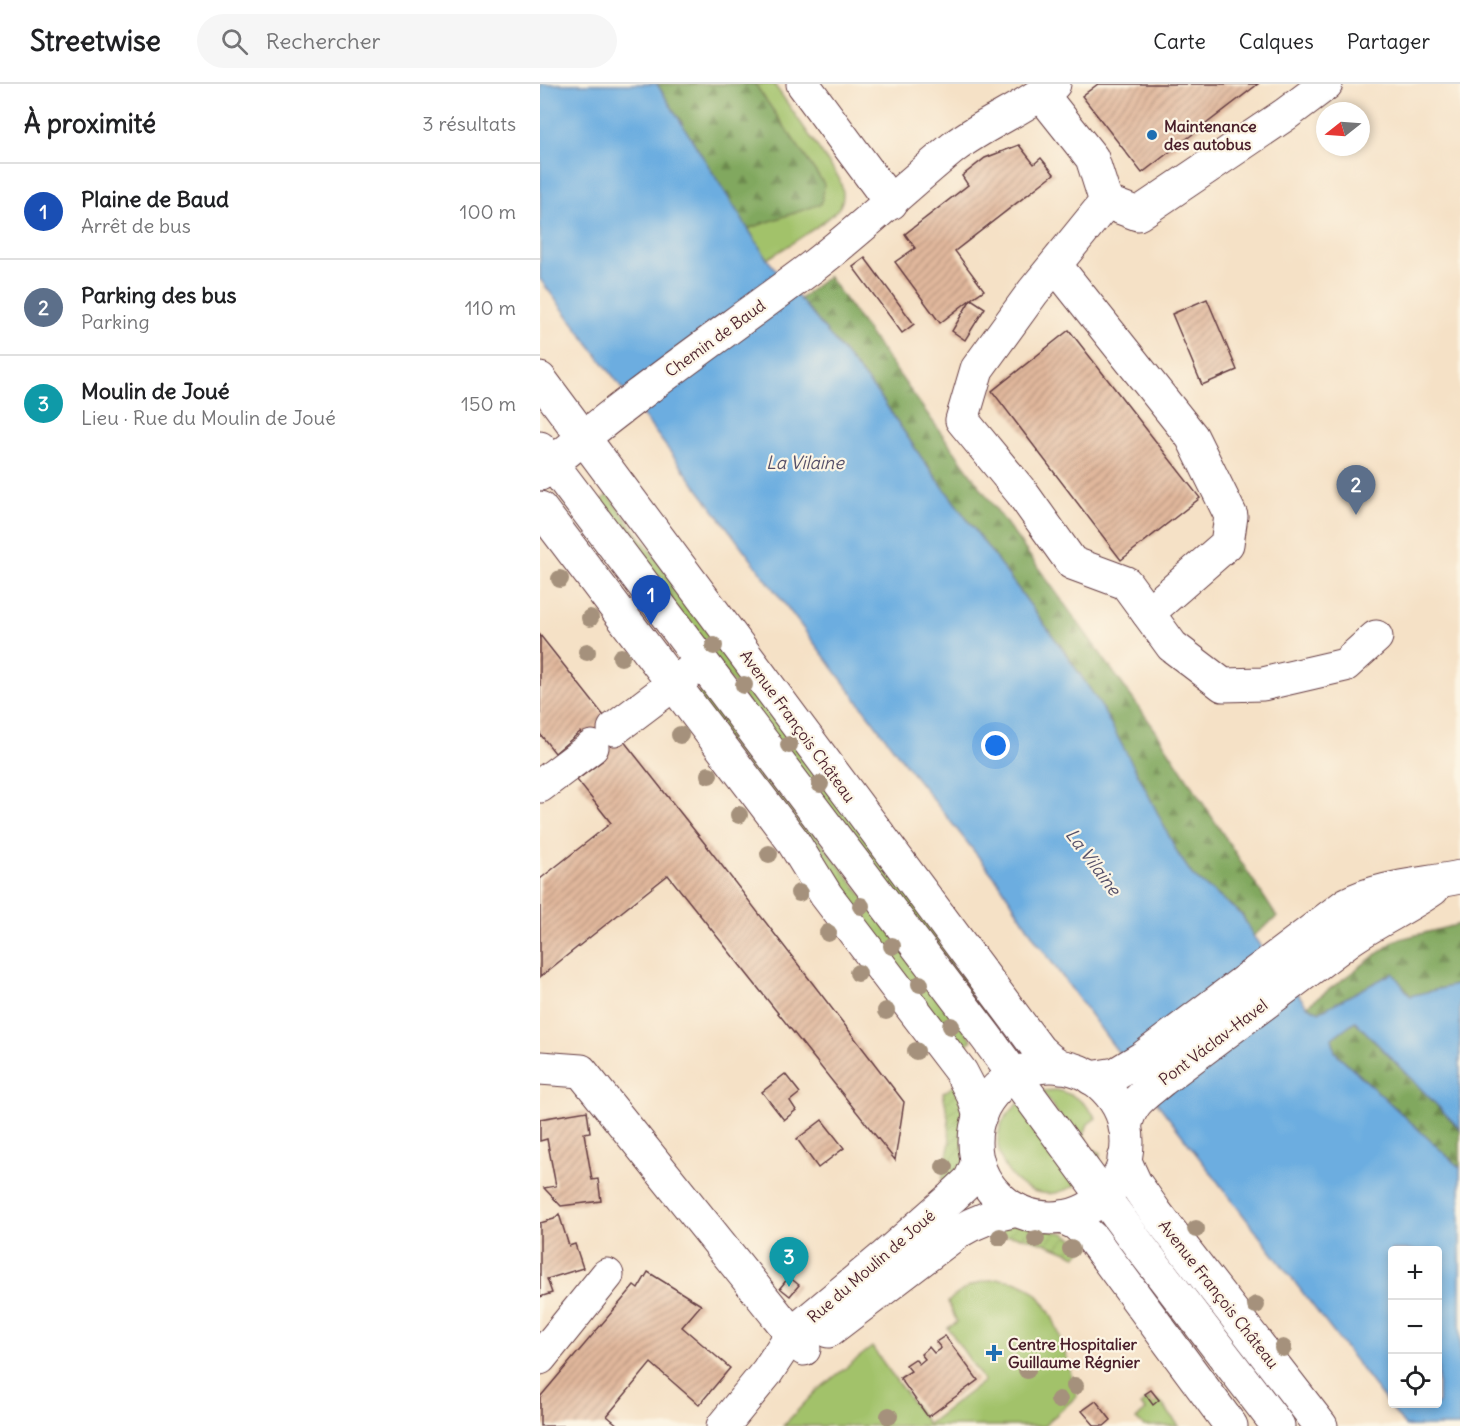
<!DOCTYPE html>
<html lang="fr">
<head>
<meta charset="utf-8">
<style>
  body { margin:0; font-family:Delius,sans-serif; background:#f6f6f6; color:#202124 }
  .controls { position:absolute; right:18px; bottom:18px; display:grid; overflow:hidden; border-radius:6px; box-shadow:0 3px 9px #0003 }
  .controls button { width:54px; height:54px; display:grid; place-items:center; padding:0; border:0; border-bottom:2px solid #e0e0e0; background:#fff; color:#202124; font:30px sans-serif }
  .compass { position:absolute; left:776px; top:18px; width:54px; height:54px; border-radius:50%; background:#fff; box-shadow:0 3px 9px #0003; rotate:253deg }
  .you { position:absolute; left:456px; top:662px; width:21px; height:21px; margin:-15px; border:4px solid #fff; border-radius:50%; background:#1a73e8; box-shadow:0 0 0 9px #1a73e833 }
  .badge { display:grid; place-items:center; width:39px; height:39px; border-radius:50%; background:#2563eb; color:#fff; font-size:20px; font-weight:700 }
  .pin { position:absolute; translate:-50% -50px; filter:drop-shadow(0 2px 3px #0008) }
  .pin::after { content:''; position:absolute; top:32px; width:21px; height:18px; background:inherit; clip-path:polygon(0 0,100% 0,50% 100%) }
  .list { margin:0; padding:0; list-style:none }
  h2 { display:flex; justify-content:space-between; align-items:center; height:78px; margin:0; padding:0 24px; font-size:26px }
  h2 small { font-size:20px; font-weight:400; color:#757577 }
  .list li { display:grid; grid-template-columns:39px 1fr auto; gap:18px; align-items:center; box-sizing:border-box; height:96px; padding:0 24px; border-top:2px solid #e0e0e0 }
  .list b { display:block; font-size:22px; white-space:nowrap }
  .list p { margin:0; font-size:20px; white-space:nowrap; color:#757577 }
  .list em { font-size:20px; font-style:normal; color:#757577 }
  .icon { flex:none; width:33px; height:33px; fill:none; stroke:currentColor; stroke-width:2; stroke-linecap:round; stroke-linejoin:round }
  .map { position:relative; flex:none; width:920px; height:1342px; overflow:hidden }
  header { display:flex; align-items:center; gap:36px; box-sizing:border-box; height:84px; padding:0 30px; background:#fff; border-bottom:2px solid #e0e0e0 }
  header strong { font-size:28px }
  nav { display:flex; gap:33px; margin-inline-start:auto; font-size:21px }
  .search { width:420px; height:54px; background:#f6f6f6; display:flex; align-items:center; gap:15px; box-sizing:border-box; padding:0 21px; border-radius:33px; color:#757577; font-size:22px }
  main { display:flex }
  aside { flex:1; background:#fff }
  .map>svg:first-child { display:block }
  .grass { fill:#a2c26a; stroke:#76704a; stroke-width:1.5 }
  .forest { fill:url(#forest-firs); stroke:#666444; stroke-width:1.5 }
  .garden { fill:url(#garden-furrows); stroke:#76704a; stroke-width:1.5 }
  .water { fill:#6cade0; stroke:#5b6686; stroke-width:1.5; fill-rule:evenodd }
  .building { fill:url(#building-hatch) }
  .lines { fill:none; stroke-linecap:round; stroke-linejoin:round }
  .minor-casing { stroke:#643c42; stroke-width:35 }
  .major-casing { stroke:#643c42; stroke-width:35 }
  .minor { stroke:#fff; stroke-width:33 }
  .major { stroke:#fff; stroke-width:33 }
  .tree { fill:#a5917b }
  .poi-dot { fill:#1f6fb2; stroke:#fcf5e5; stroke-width:2 }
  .labels { text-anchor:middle; stroke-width:4.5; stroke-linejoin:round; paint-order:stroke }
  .poi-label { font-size:16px; font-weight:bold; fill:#4a1f2b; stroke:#fcf5e5; text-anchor:start }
  .street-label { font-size:16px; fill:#4a1f2b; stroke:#fcf5e5 }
  .water-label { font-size:18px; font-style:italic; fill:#56516a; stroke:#fcf5e5 }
</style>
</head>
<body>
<header>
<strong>Streetwise</strong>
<div class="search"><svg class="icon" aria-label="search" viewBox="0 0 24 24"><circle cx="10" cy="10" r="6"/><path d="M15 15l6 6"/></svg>Rechercher</div>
<nav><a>Carte</a><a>Calques</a><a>Partager</a></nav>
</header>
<main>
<aside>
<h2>À proximité<small>3 résultats</small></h2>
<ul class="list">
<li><span class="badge" style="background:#1a4fb4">1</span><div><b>Plaine de Baud</b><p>Arrêt de bus</p></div><em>100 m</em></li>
<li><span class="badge" style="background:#5c6f8a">2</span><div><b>Parking des bus</b><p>Parking</p></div><em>110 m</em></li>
<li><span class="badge" style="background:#0f9aa8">3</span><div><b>Moulin de Joué</b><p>Lieu · Rue du Moulin de Joué</p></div><em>150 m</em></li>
</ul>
</aside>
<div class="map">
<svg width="920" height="1342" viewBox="0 0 920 1342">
  <defs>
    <pattern id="forest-firs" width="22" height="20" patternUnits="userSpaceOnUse" patternTransform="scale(1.5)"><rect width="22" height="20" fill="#81a85e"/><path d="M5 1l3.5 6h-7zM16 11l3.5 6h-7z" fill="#6c884e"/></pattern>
    <pattern id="garden-furrows" width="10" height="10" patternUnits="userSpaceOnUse" patternTransform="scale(1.5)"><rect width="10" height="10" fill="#a2c26a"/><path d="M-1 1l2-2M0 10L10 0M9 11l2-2" fill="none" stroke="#8da65c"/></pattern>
    <pattern id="building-hatch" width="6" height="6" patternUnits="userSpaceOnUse" patternTransform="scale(1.5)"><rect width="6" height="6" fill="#e1b89c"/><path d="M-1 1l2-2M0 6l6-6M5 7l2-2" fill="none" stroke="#b8957f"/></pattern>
  </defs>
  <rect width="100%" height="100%" fill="#fcf5e5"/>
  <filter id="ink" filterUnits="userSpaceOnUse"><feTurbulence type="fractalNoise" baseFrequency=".0167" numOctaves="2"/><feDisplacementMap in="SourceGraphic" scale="12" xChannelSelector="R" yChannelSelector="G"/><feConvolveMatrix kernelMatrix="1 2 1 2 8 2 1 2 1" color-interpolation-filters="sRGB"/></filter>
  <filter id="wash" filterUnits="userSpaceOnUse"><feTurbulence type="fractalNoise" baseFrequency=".008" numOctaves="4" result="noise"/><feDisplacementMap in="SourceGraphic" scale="24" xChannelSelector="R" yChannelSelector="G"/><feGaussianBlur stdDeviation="1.35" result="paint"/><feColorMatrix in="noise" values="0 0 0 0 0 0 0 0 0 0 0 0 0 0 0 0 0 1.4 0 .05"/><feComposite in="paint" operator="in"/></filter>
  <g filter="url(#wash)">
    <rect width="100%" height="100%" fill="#f5e1c6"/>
    <g class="grass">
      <path d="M117,0H234L299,94C302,103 306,112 300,122C292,135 242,166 227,175Z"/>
      <polygon points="68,411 463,931 451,941 57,419"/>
      <polygon points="165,605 432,956 420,965 153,612"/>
      <path d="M517,1006C535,1011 545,1018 556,1034L548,1040L544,1051L550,1064L561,1069L555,1083L502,1007Z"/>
      <path d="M479,1019L537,1101C530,1104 522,1108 515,1109C479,1115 448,1074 461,1041C464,1033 473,1025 479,1019Z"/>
      <path d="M459,1195C467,1196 475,1196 482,1200C518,1216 526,1278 537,1312L504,1342H243L275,1308L332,1263L388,1340L444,1297L408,1244L417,1238L408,1218C424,1203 437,1197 459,1195Z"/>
      <polygon points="608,1315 613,1321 619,1316 639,1342 604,1342 596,1335 606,1327 601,1321"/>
    </g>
    <g class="forest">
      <polygon points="117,0 215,0 284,100 281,120 207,145"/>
      <polygon points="288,192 616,647 737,833 713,852 702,830 653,792 638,770 601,696 558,618 524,567 381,373 342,315 260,215"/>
      <polygon points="920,840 920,900 870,912 853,889 779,928 767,922 856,856"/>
      <polygon points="815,937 920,1045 920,1084 795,968 792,954"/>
    </g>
    <g class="garden">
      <polygon points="418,999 430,1026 424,1054 425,1076 412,1105 402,1095 410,1058 408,1033 403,1009"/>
      <path d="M476,1140L524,1149L546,1162L536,1172C517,1164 497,1155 476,1152C464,1150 455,1156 443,1150Z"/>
    </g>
    <path class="water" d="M0,0H117L227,175L342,315L381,373L524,567L558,617L601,696L638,770L653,792L702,831L713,852L767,922L779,928L853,889L870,912L920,900V1045L815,937L792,954L795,968L920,1084V1342H865L569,956L497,858L460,800L366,681L0,195ZM852,1166H898V1320H852Z"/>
    <g id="blocks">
      <g class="building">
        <polygon points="558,0 718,0 602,89 542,12"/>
        <polygon points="479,61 494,80 501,74 514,90 415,167 444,206 431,215 445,224 425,256 412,247 431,215 400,239 355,178 375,164 365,150 428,101 422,92 445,74"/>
        <polygon points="325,174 374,240 362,249 313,183"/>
        <polygon points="667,215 697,286 662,301 632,230"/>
        <polygon points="529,246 660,414 581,476 452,307"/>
        <polygon points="0,551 166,761 364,1018 355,1076 128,791 0,893 0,795 71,739 37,696 62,677 40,648 15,669 0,650"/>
        <polygon points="245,990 260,1009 250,1017 256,1026 244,1036 222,1008"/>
        <polygon points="47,1027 50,1048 44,1049 52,1096 58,1095 61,1117 21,1122 4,1104 16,1102 7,1055 0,1057 0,1035"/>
        <polygon points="282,1036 304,1064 278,1084 257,1055"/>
        <polygon points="19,1130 29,1162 35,1160 43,1184 7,1195 12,1209 0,1213 0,1139 14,1135"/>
        <polygon points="108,1188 161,1221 142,1243 190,1284 159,1321 111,1279 67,1332 79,1342 0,1342 0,1313 94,1202 98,1205"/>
        <polygon points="249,1193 259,1201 250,1212 240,1204"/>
        <polygon points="405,1252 438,1296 388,1333 360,1294 371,1287 366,1281 375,1275 379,1280 385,1275 381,1270 389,1263 394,1269 401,1264 396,1258"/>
        <polygon points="611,1306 619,1316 613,1321 605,1310"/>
        <polygon points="556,1317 571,1336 564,1342 555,1342 542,1327"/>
      </g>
    </g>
  </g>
  <g filter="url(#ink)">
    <use href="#blocks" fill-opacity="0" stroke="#643c42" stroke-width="1.5"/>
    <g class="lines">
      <defs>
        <g id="minor">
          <polyline points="263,0 351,119"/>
          <polyline points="502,11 552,74 566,118 493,208 437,285 422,336 482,409 532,479 586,499 632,562 683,601 723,600 805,581 836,553"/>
          <polyline points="566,118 598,130 746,30 786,0"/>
          <polyline points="516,182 652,353 691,432 687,460 608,529"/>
          <polyline points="0,364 446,953 602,1165 738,1342"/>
          <path d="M0,390C87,315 180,252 272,183C321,146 366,102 414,63C445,39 484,25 514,0"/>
          <polyline points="74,645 156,583"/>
          <polyline points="0,702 52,663"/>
          <polyline points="0,984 41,987 264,1265"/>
          <path d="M551,994L576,990L604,973L807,820C841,802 882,801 920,793"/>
          <path d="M585,1043C591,1017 603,1012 622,996L809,856C836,837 866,824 893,805"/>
          <polyline points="0,1274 67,1191"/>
        </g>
        <g id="major">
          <polyline points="0,295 499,966 509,975 521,983"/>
          <polyline points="0,424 252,756 286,811 421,988 433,1011 440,1032"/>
          <circle cx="511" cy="1058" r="76"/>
          <polyline points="584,1075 595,1099 616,1129 781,1342"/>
          <polyline points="522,1133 535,1139 552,1154 691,1342"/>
          <path d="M288,1247L418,1148C436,1137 456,1130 477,1126"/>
          <polyline points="183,1342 227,1288 252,1250 343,1174 412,1113 430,1096 438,1078"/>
        </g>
      </defs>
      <use href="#minor" class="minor-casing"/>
      <use href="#major" class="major-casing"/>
      <use href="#minor" class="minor"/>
      <use href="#major" class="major"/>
    </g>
    <g class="tree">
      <circle cx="20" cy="495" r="9"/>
      <circle cx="50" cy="534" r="9"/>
      <circle cx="174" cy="562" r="9"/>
      <circle cx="47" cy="568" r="9"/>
      <circle cx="81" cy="573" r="9"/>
      <circle cx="204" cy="601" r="9"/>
      <circle cx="140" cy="651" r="9"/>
      <circle cx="249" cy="661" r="9"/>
      <circle cx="169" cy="691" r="9"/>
      <circle cx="280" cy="700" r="9"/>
      <circle cx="199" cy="731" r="9"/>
      <circle cx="229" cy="770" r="9"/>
      <circle cx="259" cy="809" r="9"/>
      <circle cx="321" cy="822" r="9"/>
      <circle cx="288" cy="849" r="9"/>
      <circle cx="352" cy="862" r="9"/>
      <circle cx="318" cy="889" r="9"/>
      <circle cx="380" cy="900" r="9"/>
      <circle cx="346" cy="927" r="9"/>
      <circle cx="411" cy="942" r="9"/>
      <circle cx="376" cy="967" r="9"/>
      <circle cx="404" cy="1083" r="9"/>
      <circle cx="656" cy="1145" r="9"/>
      <circle cx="460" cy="1153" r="9"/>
      <circle cx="496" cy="1155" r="9"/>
      <circle cx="531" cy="1165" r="9"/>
      <circle cx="716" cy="1221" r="9"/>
      <circle cx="743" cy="1264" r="9"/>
      <circle cx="487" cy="1286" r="9"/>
      <circle cx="535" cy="1302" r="9"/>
      <circle cx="519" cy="1316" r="9"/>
      <circle cx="349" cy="1332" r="9"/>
    </g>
  </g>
  <g class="poi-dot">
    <circle cx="612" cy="51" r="6"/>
    <path d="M451 1260h6v6h6v6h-6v6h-6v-6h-6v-6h6z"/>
  </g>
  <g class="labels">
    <g class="poi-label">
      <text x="624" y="48">Maintenance<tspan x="624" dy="18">des autobus</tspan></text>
      <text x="468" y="1266">Centre Hospitalier<tspan x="468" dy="18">Guillaume Régnier</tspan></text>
    </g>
    <g class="street-label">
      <text transform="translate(175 254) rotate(-36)" y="6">Chemin de Baud</text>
      <text transform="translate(258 642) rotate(54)" y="6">Avenue François Château</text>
      <text transform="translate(673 958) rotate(-37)" y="6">Pont Václav-Havel</text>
      <text transform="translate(331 1182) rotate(-41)" y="6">Rue du Moulin de Joué</text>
      <text transform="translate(679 1210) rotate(52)" y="6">Avenue François Château</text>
    </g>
    <g class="water-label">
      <text x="265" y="385">La Vilaine</text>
      <text transform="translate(553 778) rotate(53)" y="6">La Vilaine</text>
    </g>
  </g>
</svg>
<div class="controls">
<button>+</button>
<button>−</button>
<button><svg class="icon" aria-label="locate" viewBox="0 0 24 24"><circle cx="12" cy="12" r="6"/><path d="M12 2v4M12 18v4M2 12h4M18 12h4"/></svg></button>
</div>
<svg class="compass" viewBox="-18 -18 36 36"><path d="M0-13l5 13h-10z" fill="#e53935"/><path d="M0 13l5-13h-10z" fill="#757577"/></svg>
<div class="you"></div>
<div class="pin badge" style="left:111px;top:541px;background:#1a4fb4">1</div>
<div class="pin badge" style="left:816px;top:431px;background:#5c6f8a">2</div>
<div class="pin badge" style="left:249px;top:1203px;background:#0f9aa8">3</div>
</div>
</main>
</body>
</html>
